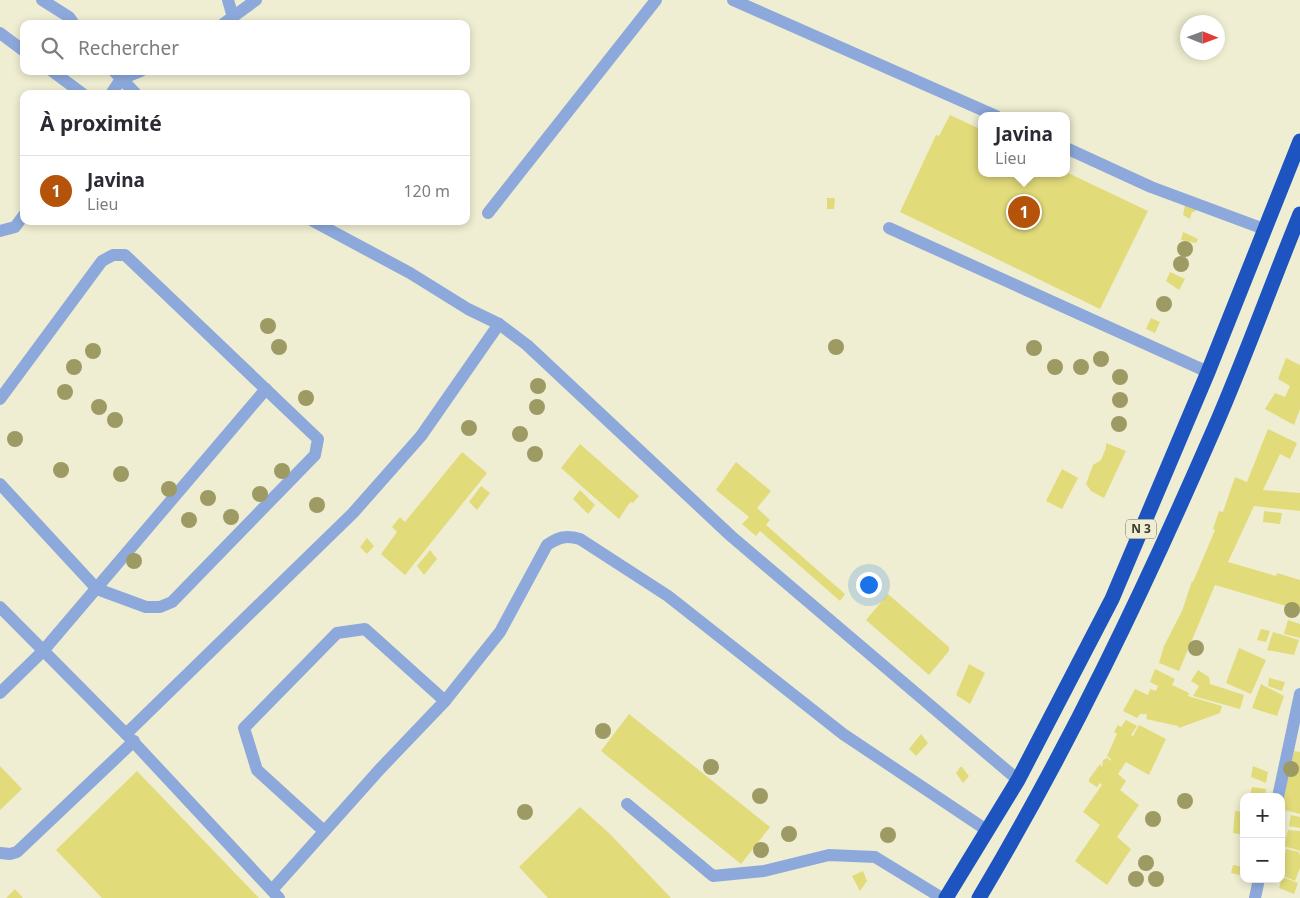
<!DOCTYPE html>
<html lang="fr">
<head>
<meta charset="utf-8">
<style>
  body { margin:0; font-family:"Noto Sans",sans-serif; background:#f7f7f7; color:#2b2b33 }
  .controls { position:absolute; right:15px; bottom:15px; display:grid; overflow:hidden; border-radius:10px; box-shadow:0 2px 8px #0003 }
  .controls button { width:45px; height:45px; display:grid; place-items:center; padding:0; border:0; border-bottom:1px solid #e1e1e2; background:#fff; color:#2b2b33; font:25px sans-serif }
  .compass { position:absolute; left:1180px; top:15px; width:45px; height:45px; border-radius:50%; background:#fff; box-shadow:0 2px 8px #0003; rotate:91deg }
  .you { position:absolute; left:868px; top:584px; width:18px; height:18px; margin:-12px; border:4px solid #fff; border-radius:50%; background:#1a73e8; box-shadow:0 0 0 8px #1a73e833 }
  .badge { display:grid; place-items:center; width:32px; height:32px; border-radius:50%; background:#b45309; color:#fff; font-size:16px; font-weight:700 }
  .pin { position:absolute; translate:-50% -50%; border:2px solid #fff; box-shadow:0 1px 5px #0006 }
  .popup { position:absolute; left:978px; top:112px; width:92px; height:65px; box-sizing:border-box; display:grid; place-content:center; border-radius:10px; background:#fff; filter:drop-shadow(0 1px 4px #0005); font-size:16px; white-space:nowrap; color:#7c7c81 }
  .popup b { font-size:19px; color:#2b2b33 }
  .popup::after { content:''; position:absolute; left:50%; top:100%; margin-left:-10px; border:10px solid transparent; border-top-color:#fff }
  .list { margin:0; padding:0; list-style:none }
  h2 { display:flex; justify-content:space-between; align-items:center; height:65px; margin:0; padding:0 20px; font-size:21px }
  h2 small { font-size:16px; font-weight:400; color:#7c7c81 }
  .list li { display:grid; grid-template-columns:32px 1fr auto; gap:15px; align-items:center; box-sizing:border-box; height:70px; padding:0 20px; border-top:1px solid #e1e1e2 }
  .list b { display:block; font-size:19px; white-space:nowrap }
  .list p { margin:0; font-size:16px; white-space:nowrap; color:#7c7c81 }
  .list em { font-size:16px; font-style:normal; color:#7c7c81 }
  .icon { flex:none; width:28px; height:28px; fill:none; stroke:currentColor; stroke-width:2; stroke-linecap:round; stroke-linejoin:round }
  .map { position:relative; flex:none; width:1300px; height:898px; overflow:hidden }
  .search { position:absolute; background:#fff; box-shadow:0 2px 8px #0003; left:20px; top:20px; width:450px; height:55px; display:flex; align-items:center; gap:12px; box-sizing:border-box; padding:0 18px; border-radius:10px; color:#7c7c81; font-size:19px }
  .panel { position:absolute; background:#fff; box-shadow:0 2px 8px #0003; left:20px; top:90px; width:450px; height:135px; border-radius:10px }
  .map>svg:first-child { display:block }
  .building { fill:#e2db7a }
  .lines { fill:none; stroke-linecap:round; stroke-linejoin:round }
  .lane { stroke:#8da9dc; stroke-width:12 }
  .street { stroke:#8da9dc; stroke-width:12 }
  .highway { stroke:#1d54c0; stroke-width:15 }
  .tree { fill:#9e9a64 }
  .labels { text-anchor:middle; stroke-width:4; stroke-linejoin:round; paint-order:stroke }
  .shield { fill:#efeed2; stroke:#717060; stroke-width:1 }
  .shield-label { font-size:12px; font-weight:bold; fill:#3b3a2f }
</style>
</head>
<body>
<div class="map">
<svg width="1300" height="898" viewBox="0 0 1300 898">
  <rect width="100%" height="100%" fill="#efeed2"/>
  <g class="building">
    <polygon points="950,115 982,130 982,173 1066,172 1148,211 1100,309 900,212 936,135 939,136"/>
    <polygon points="827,198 835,198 834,209 827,209"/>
    <polygon points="1185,205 1197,206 1195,212 1192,212 1190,219 1183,215"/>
    <polygon points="1183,232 1198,239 1196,243 1181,240"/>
    <polygon points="1170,272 1185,279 1179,290 1166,281"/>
    <polygon points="1151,318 1160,322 1155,333 1146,329"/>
    <polygon points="1286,358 1300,365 1300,409 1294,425 1265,409 1275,393 1285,397 1290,386 1278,379"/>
    <polygon points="1268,429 1297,443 1290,459 1280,454 1263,490 1300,493 1300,511 1254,506 1228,562 1276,576 1277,573 1300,580 1300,610 1215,585 1179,671 1159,663 1164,646 1182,611 1192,581 1193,582 1215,530 1213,529 1219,511 1223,512 1235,477 1247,482"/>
    <polygon points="1106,443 1126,451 1104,498 1091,491 1086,484 1093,465 1101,460 1106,448"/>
    <polygon points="580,444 639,496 633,503 631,502 628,505 619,519 561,468"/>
    <polygon points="462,452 487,473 405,575 381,554 397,532 392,527 400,517 405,522"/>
    <polygon points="736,462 771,491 757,508 770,520 766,525 845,594 840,601 760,531 756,536 742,524 749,517 716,490"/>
    <polygon points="1062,469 1078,478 1062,509 1046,501"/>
    <polygon points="481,486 490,493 477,510 469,502"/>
    <polygon points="580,490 595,505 588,514 573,499"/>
    <polygon points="1264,511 1282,513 1280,524 1263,522"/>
    <polygon points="367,538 374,546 367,554 360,547"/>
    <polygon points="430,550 437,559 424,575 417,566"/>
    <polygon points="888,594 949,647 949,651 929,675 866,620"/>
    <polygon points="1288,620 1300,624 1300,638 1284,634"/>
    <polygon points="1261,629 1270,631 1266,642 1257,640"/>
    <polygon points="1273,632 1299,640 1294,655 1267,650"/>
    <polygon points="1239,648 1266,660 1251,694 1226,683"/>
    <polygon points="969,664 985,673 970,704 956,695"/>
    <polygon points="1155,669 1175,679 1172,685 1189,693 1188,696 1222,706 1220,713 1179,728 1178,726 1146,719 1147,714 1140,714 1137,718 1123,711 1135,689 1148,695 1150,689 1156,691 1158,686 1150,682"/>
    <polygon points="1198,670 1209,677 1210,684 1244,695 1240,709 1193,696 1199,686 1191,681"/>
    <polygon points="1269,678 1285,682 1282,691 1268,686"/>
    <polygon points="1261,684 1284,696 1277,716 1252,708"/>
    <polygon points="629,714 770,827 741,864 601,751"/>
    <polygon points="1126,720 1137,726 1131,735 1133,736 1139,725 1166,739 1149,775 1126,762 1118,774 1126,781 1120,790 1139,805 1117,837 1131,849 1107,885 1075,861 1100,825 1083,812 1102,785 1100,783 1097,787 1089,782 1089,779 1100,764 1102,767 1103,760 1107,758 1111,761 1111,759 1107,756 1117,734 1114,732 1118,725 1121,727"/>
    <polygon points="921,734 928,743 916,756 909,749"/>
    <polygon points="1294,751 1300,752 1300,814 1281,809"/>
    <polygon points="0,766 22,789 0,810"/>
    <polygon points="961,766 969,776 963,783 956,773"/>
    <polygon points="1253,766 1268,772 1266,783 1251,777"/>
    <polygon points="137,771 259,898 102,898 56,850"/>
    <polygon points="1252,787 1266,789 1265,797 1250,795"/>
    <polygon points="580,807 610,834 671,898 548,898 519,867"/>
    <polygon points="1235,811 1244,812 1244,835 1233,833"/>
    <polygon points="1291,815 1300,817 1300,828 1289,826"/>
    <polygon points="1288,830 1300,831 1300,851 1284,846"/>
    <polygon points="1286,849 1299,852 1300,856 1300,868 1295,881 1281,875"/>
    <polygon points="1233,865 1244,867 1244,876 1231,873"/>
    <polygon points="863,871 867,881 860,891 852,876"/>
    <polygon points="1282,877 1298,883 1294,894 1279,888"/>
    <polygon points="15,889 23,898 6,898"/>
  </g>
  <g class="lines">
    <g class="lane">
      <polyline points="733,0 996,116"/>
      <polyline points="223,24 256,0"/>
      <polyline points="0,33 24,51"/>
      <polyline points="52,71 83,94"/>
      <polyline points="111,94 121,79 141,71"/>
      <polyline points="1066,148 1151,187 1264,229"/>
      <polyline points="488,213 656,0"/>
      <polyline points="889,228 1208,372"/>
      <polyline points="0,231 15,227 24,215"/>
      <polyline points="0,399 102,261 113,255 125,255 318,439 315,455 172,602 160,607 146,607 97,589 0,484"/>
      <polyline points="0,693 43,651 266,389"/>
      <polyline points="126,734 353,513 421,436 499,324"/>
      <polyline points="627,804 713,876 764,871 829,855 875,857 942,898"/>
      <polyline points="324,831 257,770 244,728 337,633 365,629 445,701"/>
      <polyline points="0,853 10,854 17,852 134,741"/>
      <path d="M272,890L380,769L445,701L500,632L547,545C559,537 566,535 580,539L668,596L843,734L988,831"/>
    </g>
    <g class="street">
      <polyline points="42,0 69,17 74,24"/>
      <polyline points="228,0 233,17"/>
      <polyline points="114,71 136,94"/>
      <polyline points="313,221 410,273 468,309 499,324 527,345 731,536 1018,780"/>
      <polyline points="0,607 126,734 279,898"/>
      <polyline points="1278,797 1300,694"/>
      <polyline points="1255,898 1259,879"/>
    </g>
    <g class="highway">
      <polyline points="946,898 1018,780 1112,599 1208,372 1300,141"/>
      <path d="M979,898C1069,747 1144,590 1214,429C1245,358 1271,285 1300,214"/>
    </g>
  </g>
  <g class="tree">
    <circle cx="1185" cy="249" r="8"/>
    <circle cx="1181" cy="264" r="8"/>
    <circle cx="1164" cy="304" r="8"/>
    <circle cx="268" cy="326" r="8"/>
    <circle cx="279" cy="347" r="8"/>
    <circle cx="836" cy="347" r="8"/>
    <circle cx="1034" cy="348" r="8"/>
    <circle cx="93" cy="351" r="8"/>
    <circle cx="1101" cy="359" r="8"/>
    <circle cx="74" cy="367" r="8"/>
    <circle cx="1055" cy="367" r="8"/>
    <circle cx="1081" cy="367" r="8"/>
    <circle cx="1120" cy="377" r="8"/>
    <circle cx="538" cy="386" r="8"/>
    <circle cx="65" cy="392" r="8"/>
    <circle cx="306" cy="398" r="8"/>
    <circle cx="1120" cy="400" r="8"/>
    <circle cx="99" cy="407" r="8"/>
    <circle cx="537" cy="407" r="8"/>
    <circle cx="115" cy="420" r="8"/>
    <circle cx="1119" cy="424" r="8"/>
    <circle cx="469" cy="428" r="8"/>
    <circle cx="520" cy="434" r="8"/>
    <circle cx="15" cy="439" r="8"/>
    <circle cx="535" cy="454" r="8"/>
    <circle cx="61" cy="470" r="8"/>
    <circle cx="282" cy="471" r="8"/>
    <circle cx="121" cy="474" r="8"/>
    <circle cx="169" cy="489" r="8"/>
    <circle cx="260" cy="494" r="8"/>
    <circle cx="208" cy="498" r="8"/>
    <circle cx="317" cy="505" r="8"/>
    <circle cx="231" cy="517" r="8"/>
    <circle cx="189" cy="520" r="8"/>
    <circle cx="134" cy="561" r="8"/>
    <circle cx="1292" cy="610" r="8"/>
    <circle cx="1196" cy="648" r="8"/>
    <circle cx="603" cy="731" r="8"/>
    <circle cx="711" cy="767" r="8"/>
    <circle cx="1291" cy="769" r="8"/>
    <circle cx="760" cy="796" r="8"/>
    <circle cx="1185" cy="801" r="8"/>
    <circle cx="525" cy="812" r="8"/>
    <circle cx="1153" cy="819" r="8"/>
    <circle cx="789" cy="834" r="8"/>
    <circle cx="888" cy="835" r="8"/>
    <circle cx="761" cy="850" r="8"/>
    <circle cx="1146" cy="863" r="8"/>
    <circle cx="1136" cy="879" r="8"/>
    <circle cx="1156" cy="879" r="8"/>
  </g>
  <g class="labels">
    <rect class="shield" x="1126" y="519.5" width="30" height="19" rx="4"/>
    <g class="shield-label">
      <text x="1141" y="533">N 3</text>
    </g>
  </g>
</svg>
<div class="controls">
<button>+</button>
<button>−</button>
</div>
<svg class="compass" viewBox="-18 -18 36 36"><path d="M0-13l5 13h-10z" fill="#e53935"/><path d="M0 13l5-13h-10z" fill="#7c7c81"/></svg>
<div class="you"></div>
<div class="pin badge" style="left:1024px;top:212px">1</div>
<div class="popup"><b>Javina</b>Lieu</div>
<div class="search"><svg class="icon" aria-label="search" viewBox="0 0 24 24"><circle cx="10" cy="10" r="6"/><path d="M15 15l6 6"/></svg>Rechercher</div>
<section class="panel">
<h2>À proximité<small></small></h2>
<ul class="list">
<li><span class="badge">1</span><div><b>Javina</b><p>Lieu</p></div><em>120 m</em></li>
</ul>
</section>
</div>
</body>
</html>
